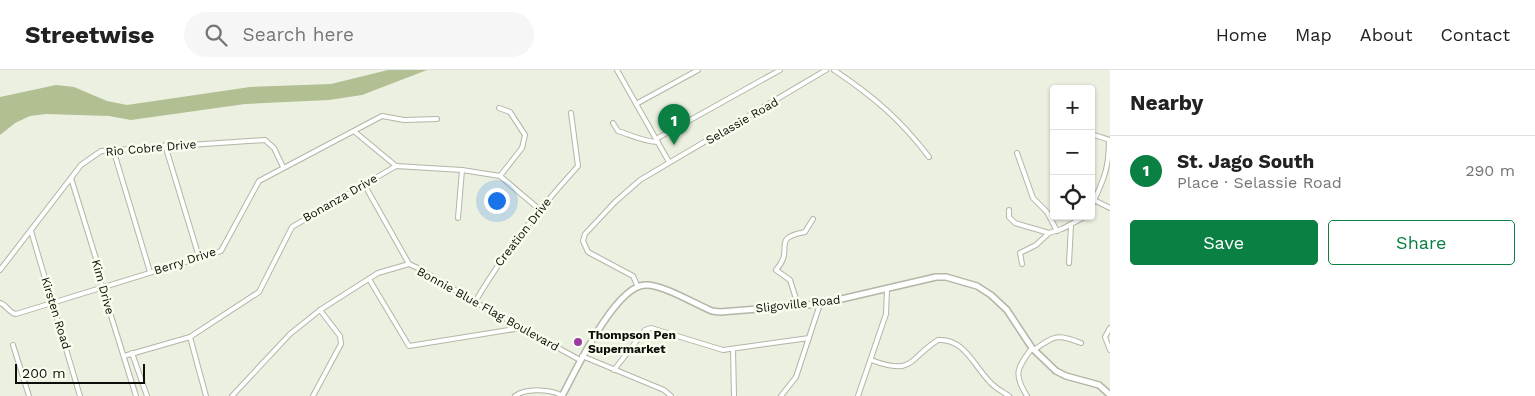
<!DOCTYPE html>
<html lang="en">
<head>
<meta charset="utf-8">
<style>
  body { margin:0; font-family:"Work Sans",sans-serif; background:#f6f6f6; color:#222 }
  .controls { position:absolute; right:15px; top:15px; display:grid; overflow:hidden; border-radius:5px; box-shadow:0 1px 4px #0004 }
  .controls button { width:45px; height:45px; display:grid; place-items:center; padding:0; border:0; border-bottom:1px solid #e0e0e0; background:#fff; color:#222; font:25px sans-serif }
  .scale { position:absolute; left:15px; bottom:12px; width:130px; box-sizing:border-box; padding-left:5px; border:2px solid #0d0e09; border-top:0; font-size:14px; line-height:18px; white-space:nowrap; color:#0d0e09; -webkit-text-stroke:4px #f8feed; paint-order:stroke }
  .you { position:absolute; left:496px; top:130px; width:18px; height:18px; margin:-12px; border:4px solid #fff; border-radius:50%; background:#1a73e8; box-shadow:0 0 0 8px #1a73e833 }
  .badge { display:grid; place-items:center; width:32px; height:32px; border-radius:50%; background:#0b8043; color:#fff; font-size:16px; font-weight:700 }
  .pin { position:absolute; translate:-50% -41px; filter:drop-shadow(0 1px 2px #0008) }
  .pin::after { content:''; position:absolute; top:26px; width:18px; height:15px; background:inherit; clip-path:polygon(0 0,100% 0,50% 100%) }
  .list { margin:0; padding:0; list-style:none }
  h2 { display:flex; justify-content:space-between; align-items:center; height:65px; margin:0; padding:0 20px; font-size:21px }
  h2 small { font-size:16px; font-weight:400; color:#767676 }
  .list li { display:grid; grid-template-columns:32px 1fr auto; gap:15px; align-items:center; box-sizing:border-box; height:70px; padding:0 20px; border-top:1px solid #e0e0e0 }
  .list b { display:block; font-size:19px; white-space:nowrap }
  .list p { margin:0; font-size:16px; white-space:nowrap; color:#767676 }
  .list em { font-size:16px; font-style:normal; color:#767676 }
  .actions { display:flex; gap:10px; padding:15px 20px }
  .actions a { flex:1; padding:11px 0; border:1px solid #0b8043; border-radius:5px; text-align:center; font-size:18px; color:#0b8043 }
  .actions .main { background:#0b8043; color:#fff }
  .icon { flex:none; width:28px; height:28px; fill:none; stroke:currentColor; stroke-width:2; stroke-linecap:round; stroke-linejoin:round }
  .map { position:relative; flex:none; width:1110px; height:326px; overflow:hidden }
  header { display:flex; align-items:center; gap:30px; box-sizing:border-box; height:70px; padding:0 25px; background:#fff; border-bottom:1px solid #e0e0e0 }
  header strong { font-size:24px }
  nav { display:flex; gap:28px; margin-inline-start:auto; font-size:18px }
  .search { width:350px; height:45px; background:#f6f6f6; display:flex; align-items:center; gap:12px; box-sizing:border-box; padding:0 18px; border-radius:28px; color:#767676; font-size:19px }
  main { display:flex }
  aside { flex:1; background:#fff }
  .map>svg:first-child { display:block }
  .water { fill:#b1bf93 }
  .lines { fill:none; stroke-linecap:round; stroke-linejoin:round }
  .street-casing { stroke:#b1b6a7; stroke-width:6 }
  .secondary-casing { stroke:#b1b6a7; stroke-width:8 }
  .street { stroke:#fff; stroke-width:4 }
  .secondary { stroke:#fff; stroke-width:5 }
  .poi-dot { fill:#9c3ba3; stroke:#f8feed; stroke-width:2 }
  .labels { text-anchor:middle; stroke-width:5; stroke-linejoin:round; paint-order:stroke }
  .street-label { font-size:12px; fill:#0d0e09; stroke:#f8feed }
  .poi-label { font-size:12px; font-weight:bold; fill:#0d0e09; stroke:#f8feed; text-anchor:start }
</style>
</head>
<body>
<header>
<strong>Streetwise</strong>
<div class="search"><svg class="icon" aria-label="search" viewBox="0 0 24 24"><circle cx="10" cy="10" r="6"/><path d="M15 15l6 6"/></svg>Search here</div>
<nav><a>Home</a><a>Map</a><a>About</a><a>Contact</a></nav>
</header>
<main>
<div class="map">
<svg width="1110" height="326" viewBox="0 0 1110 326">
  <rect width="100%" height="100%" fill="#ebf0e0"/>
  <polygon class="water" points="388,0 427,0 362,25 329,30 245,34 131,50 109,46 46,44 30,46 15,53 0,65 0,27 56,15 74,17 107,31 127,35 250,17 331,14"/>
  <g class="lines">
    <defs>
      <g id="street">
        <polyline points="617,0 669,92"/>
        <path d="M834,0C873,26 901,50 929,87"/>
        <polyline points="636,34 698,0"/>
        <polyline points="499,38 510,42 525,65 522,78 500,106"/>
        <path d="M613,53L618,61C631,65 644,72 658,72"/>
        <polyline points="355,62 396,96"/>
        <polyline points="1091,64 1110,70"/>
        <polyline points="656,69 780,0"/>
        <polyline points="165,75 199,187"/>
        <polyline points="113,79 150,202"/>
        <polyline points="1017,83 1033,128 1047,142 1057,161"/>
        <polyline points="71,108 98,195 102,217 136,326"/>
        <polyline points="364,114 409,194"/>
        <polyline points="1094,130 1110,138"/>
        <path d="M1091,137C1103,111 1109,100 1109,70"/>
        <polyline points="1009,140 1009,147 1015,153 1049,163 1062,159 1086,146"/>
        <polyline points="458,148 462,100"/>
        <polyline points="31,161 80,326"/>
        <polyline points="1069,193 1071,155"/>
        <polyline points="1022,194 1020,183 1036,175 1049,163"/>
        <polyline points="0,200 81,95 101,81 265,70 274,78 283,97"/>
        <polyline points="369,209 409,276 521,258"/>
        <polyline points="638,217 633,206 588,182 583,171 585,164 615,132 640,110 826,0"/>
        <path d="M475,232C504,182 539,139 578,96L571,43"/>
        <path d="M0,233C7,235 9,243 16,244L221,181L259,111L382,46L404,50L437,49"/>
        <path d="M798,235L790,210L776,200C796,178 769,169 805,162L813,149"/>
        <polyline points="1110,258 1105,267 1110,280"/>
        <polyline points="190,267 206,326"/>
        <polyline points="13,275 29,326"/>
        <polyline points="733,280 734,326"/>
        <path d="M1034,280C1054,266 1057,263 1081,273"/>
        <polyline points="132,283 147,326"/>
        <polyline points="124,286 190,267 259,222 292,157 396,96 462,100 500,106 539,139"/>
        <polyline points="582,286 664,320 671,326"/>
        <path d="M871,290C914,306 908,289 938,270C964,268 974,296 990,312C995,318 1003,322 1009,326"/>
        <polyline points="614,300 645,260 651,258 723,280 809,268"/>
        <polyline points="232,326 290,264 320,240 378,203 409,194 420,199 475,232 580,290"/>
        <polyline points="313,326 341,274 340,266 320,240"/>
        <path d="M515,326C526,318 551,319 563,326"/>
        <polyline points="781,326 796,307 820,234"/>
        <polyline points="858,326 886,244 887,220"/>
        <path d="M1027,326C1013,304 1017,298 1032,278"/>
      </g>
      <path id="secondary" d="M562,326C575,302 615,216 645,215C662,214 695,234 712,241L720,242L820,234L936,207H946L977,216L991,225L1007,240L1032,278L1056,301L1066,306L1099,315L1110,325"/>
    </defs>
    <use href="#street" class="street-casing"/>
    <use href="#secondary" class="secondary-casing"/>
    <use href="#street" class="street"/>
    <use href="#secondary" class="secondary"/>
  </g>
  <circle class="poi-dot" cx="578" cy="272" r="5"/>
  <g class="labels">
    <g class="street-label">
      <text transform="translate(742 51) rotate(-30)" y="4">Selassie Road</text>
      <text transform="translate(151 78) rotate(-5)" y="4">Rio Cobre Drive</text>
      <text transform="translate(340 128) rotate(-30)" y="4">Bonanza Drive</text>
      <text transform="translate(523 162) rotate(-52)" y="4">Creation Drive</text>
      <text transform="translate(185 191) rotate(-18)" y="4">Berry Drive</text>
      <text transform="translate(103 217) rotate(75)" y="4">Kim Drive</text>
      <text transform="translate(798 234) rotate(-6)" y="4">Sligoville Road</text>
      <text transform="translate(488 239) rotate(29)" y="4">Bonnie Blue Flag Boulevard</text>
      <text transform="translate(56 243) rotate(73)" y="4">Kirsten Road</text>
    </g>
    <g class="poi-label">
      <text x="588" y="269">Thompson Pen<tspan x="588" dy="14">Supermarket</tspan></text>
    </g>
  </g>
</svg>
<div class="controls">
<button>+</button>
<button>−</button>
<button><svg class="icon" aria-label="locate" viewBox="0 0 24 24"><circle cx="12" cy="12" r="6"/><path d="M12 2v4M12 18v4M2 12h4M18 12h4"/></svg></button>
</div>
<div class="scale">200 m</div>
<div class="you"></div>
<div class="pin badge" style="left:674px;top:75px">1</div>
</div>
<aside>
<h2>Nearby<small></small></h2>
<ul class="list">
<li><span class="badge">1</span><div><b>St. Jago South</b><p>Place · Selassie Road</p></div><em>290 m</em></li>
</ul>
<div class="actions"><a class="main">Save</a><a>Share</a></div>
</aside>
</main>
</body>
</html>
